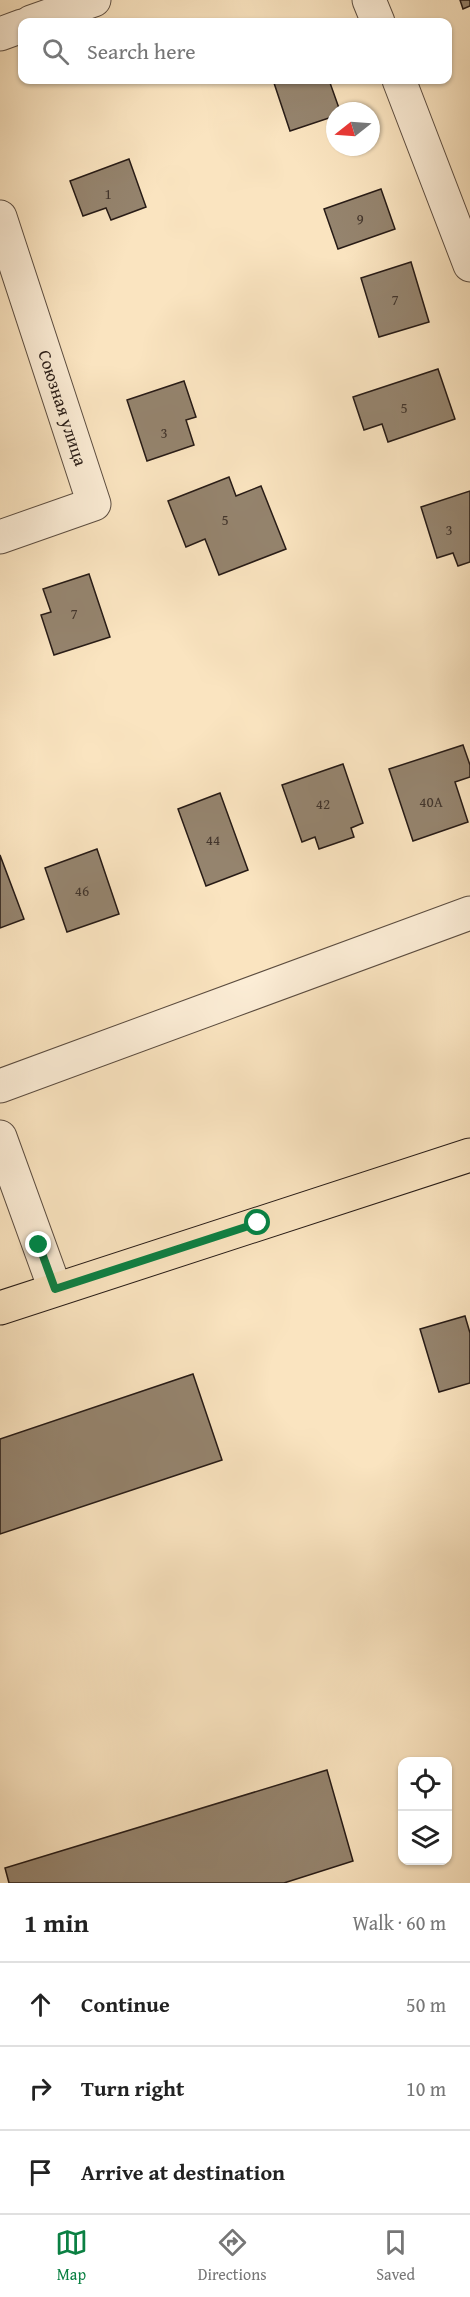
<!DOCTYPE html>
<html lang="en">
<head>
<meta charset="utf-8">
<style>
  body { margin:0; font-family:"Gentium Book Plus",serif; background:#f6f6f6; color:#222 }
  .controls { position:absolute; right:18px; bottom:18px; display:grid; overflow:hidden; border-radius:12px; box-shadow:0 2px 4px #0004 }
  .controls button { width:54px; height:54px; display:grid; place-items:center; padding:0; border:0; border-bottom:2px solid #e0e0e0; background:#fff; color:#222; font:30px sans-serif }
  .compass { position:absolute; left:326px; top:102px; width:54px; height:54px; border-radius:50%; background:#fff; box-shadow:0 2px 4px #0004; rotate:253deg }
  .stop { position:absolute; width:18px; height:18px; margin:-14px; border:4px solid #0b8043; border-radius:50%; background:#fff }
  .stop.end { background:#0b8043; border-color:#fff; box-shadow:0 2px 6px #0008 }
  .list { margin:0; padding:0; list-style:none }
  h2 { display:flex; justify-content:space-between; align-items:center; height:78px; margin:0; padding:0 24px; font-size:26px }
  h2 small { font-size:20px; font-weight:400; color:#767676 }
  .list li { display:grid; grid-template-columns:39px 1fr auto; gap:18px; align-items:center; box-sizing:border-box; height:84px; padding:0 24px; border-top:2px solid #e0e0e0 }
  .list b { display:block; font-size:22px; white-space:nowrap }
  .list em { font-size:20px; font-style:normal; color:#767676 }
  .icon { flex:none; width:33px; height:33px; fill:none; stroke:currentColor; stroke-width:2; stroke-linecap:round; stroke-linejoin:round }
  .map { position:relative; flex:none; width:470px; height:1883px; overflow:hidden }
  .search { position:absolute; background:#fff; box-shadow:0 2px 4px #0004; left:18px; right:18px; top:18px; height:66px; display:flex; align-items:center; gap:15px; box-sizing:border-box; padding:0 21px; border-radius:12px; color:#767676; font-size:22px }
  .sheet { height:330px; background:#fff }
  nav { display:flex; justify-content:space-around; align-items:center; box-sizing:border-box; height:84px; border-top:2px solid #e0e0e0; background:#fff; font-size:16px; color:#767676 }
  nav a { display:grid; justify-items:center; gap:3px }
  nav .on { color:#0b8043 }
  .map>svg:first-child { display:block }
  .building { fill:#95846e; stroke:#271b16; stroke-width:1.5 }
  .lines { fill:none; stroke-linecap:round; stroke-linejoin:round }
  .minor-casing { stroke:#5c4d40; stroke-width:35 }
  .major-casing { stroke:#271b16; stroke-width:35 }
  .minor { stroke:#fcedd6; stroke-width:33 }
  .major { stroke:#fae4c0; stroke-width:33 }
  .route { stroke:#0b8043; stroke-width:8 }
  .labels { text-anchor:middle; stroke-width:6; stroke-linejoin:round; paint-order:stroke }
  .number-label { font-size:15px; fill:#42352c }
  .street-label { font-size:18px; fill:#271b16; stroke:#fcedd6 }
</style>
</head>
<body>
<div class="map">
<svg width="470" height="1883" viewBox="0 0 470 1883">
  <rect width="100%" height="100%" fill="#fae4c0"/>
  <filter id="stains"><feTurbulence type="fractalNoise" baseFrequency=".00333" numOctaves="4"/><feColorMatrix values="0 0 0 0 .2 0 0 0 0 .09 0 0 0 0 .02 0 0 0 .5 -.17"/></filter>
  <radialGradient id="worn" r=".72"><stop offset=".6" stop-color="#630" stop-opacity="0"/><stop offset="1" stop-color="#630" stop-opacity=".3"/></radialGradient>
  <g class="building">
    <polygon points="460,0 470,0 470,6 463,9"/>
    <polygon points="273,80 329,80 340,111 335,111 335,116 290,131"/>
    <polygon points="129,159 146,207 111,220 106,208 83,216 70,181"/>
    <polygon points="381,189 395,229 338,249 324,209"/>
    <polygon points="411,262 429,322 379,337 361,278"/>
    <polygon points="438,369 455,419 388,442 382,424 364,430 353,397"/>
    <polygon points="184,381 196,417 186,420 194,445 147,461 127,400"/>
    <polygon points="229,477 236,496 261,486 286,549 219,575 205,539 186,547 168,501"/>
    <polygon points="470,491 470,562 458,566 453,553 437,558 421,507"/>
    <polygon points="89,574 110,637 54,655 41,615 51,612 43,589"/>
    <polygon points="463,745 470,765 470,777 455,782 468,822 413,841 389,769"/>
    <polygon points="343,764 363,823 351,828 354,837 319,849 315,837 302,842 282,785"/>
    <polygon points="220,793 248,870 206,886 178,809"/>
    <polygon points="97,849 119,914 67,932 45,868"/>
    <polygon points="0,855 24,919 0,928"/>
    <polygon points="465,1316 470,1333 470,1383 439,1392 420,1329"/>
    <polygon points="193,1374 222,1460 0,1534 0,1439"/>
    <polygon points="327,1770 353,1861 284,1883 9,1883 5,1868"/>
  </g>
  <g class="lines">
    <defs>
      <g id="minor">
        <polyline points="369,0 378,22"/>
        <polyline points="31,22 94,0"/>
        <polyline points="0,34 22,26"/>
        <polyline points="399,80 470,265"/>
        <path id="s1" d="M0,217L94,504L0,537"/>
        <polyline points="0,1086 470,913"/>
        <polyline points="0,1137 55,1289"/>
      </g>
      <polyline id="major" points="0,1308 470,1155"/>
    </defs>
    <use href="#minor" class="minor-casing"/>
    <use href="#major" class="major-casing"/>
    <use href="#minor" class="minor"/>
    <use href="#major" class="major"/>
  </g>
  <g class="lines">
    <polyline class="route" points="39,1245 55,1289 258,1223"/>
  </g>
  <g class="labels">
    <g class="number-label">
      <text x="108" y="199">1</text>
      <text x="360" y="224">9</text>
      <text x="395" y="305">7</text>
      <text x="404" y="413">5</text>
      <text x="164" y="438">3</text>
      <text x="225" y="525">5</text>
      <text x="449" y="535">3</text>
      <text x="74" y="619">7</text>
      <text x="431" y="807">40А</text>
      <text x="323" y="809">42</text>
      <text x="213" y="845">44</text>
      <text x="82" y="896">46</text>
    </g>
    <g class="street-label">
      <text dy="6" stroke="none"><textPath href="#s1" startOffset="201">Союзная улица</textPath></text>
    </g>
  </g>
  <rect width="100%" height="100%" filter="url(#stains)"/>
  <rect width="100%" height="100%" fill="url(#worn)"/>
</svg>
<div class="controls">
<button><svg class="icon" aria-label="locate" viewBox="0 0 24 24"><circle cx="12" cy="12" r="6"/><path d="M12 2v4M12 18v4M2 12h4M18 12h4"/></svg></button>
<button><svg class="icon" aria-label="layers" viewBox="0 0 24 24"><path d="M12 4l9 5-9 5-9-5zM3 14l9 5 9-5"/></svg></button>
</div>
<svg class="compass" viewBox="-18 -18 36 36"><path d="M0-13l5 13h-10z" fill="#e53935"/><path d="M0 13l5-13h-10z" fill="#767676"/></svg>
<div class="stop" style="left:258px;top:1223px"></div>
<div class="stop end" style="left:39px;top:1245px"></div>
<div class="search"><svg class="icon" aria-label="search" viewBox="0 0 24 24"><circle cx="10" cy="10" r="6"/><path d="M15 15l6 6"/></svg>Search here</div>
</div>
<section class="sheet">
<h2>1 min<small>Walk · 60 m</small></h2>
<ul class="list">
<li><svg class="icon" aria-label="ahead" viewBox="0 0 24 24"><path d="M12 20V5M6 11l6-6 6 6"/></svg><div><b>Continue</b></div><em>50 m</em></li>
<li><svg class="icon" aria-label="right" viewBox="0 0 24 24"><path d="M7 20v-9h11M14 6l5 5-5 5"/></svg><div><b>Turn right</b></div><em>10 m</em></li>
<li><svg class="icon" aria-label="arrive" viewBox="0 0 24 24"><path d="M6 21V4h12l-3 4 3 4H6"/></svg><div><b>Arrive at destination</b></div></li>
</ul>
</section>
<nav>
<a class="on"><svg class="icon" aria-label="map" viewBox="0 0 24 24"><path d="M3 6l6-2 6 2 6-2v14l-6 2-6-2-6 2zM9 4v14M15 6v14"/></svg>Map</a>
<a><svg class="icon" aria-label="directions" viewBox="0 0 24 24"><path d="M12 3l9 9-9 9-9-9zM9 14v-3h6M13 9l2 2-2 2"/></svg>Directions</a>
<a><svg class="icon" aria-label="saved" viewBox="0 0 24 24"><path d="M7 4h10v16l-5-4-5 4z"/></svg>Saved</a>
</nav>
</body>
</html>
